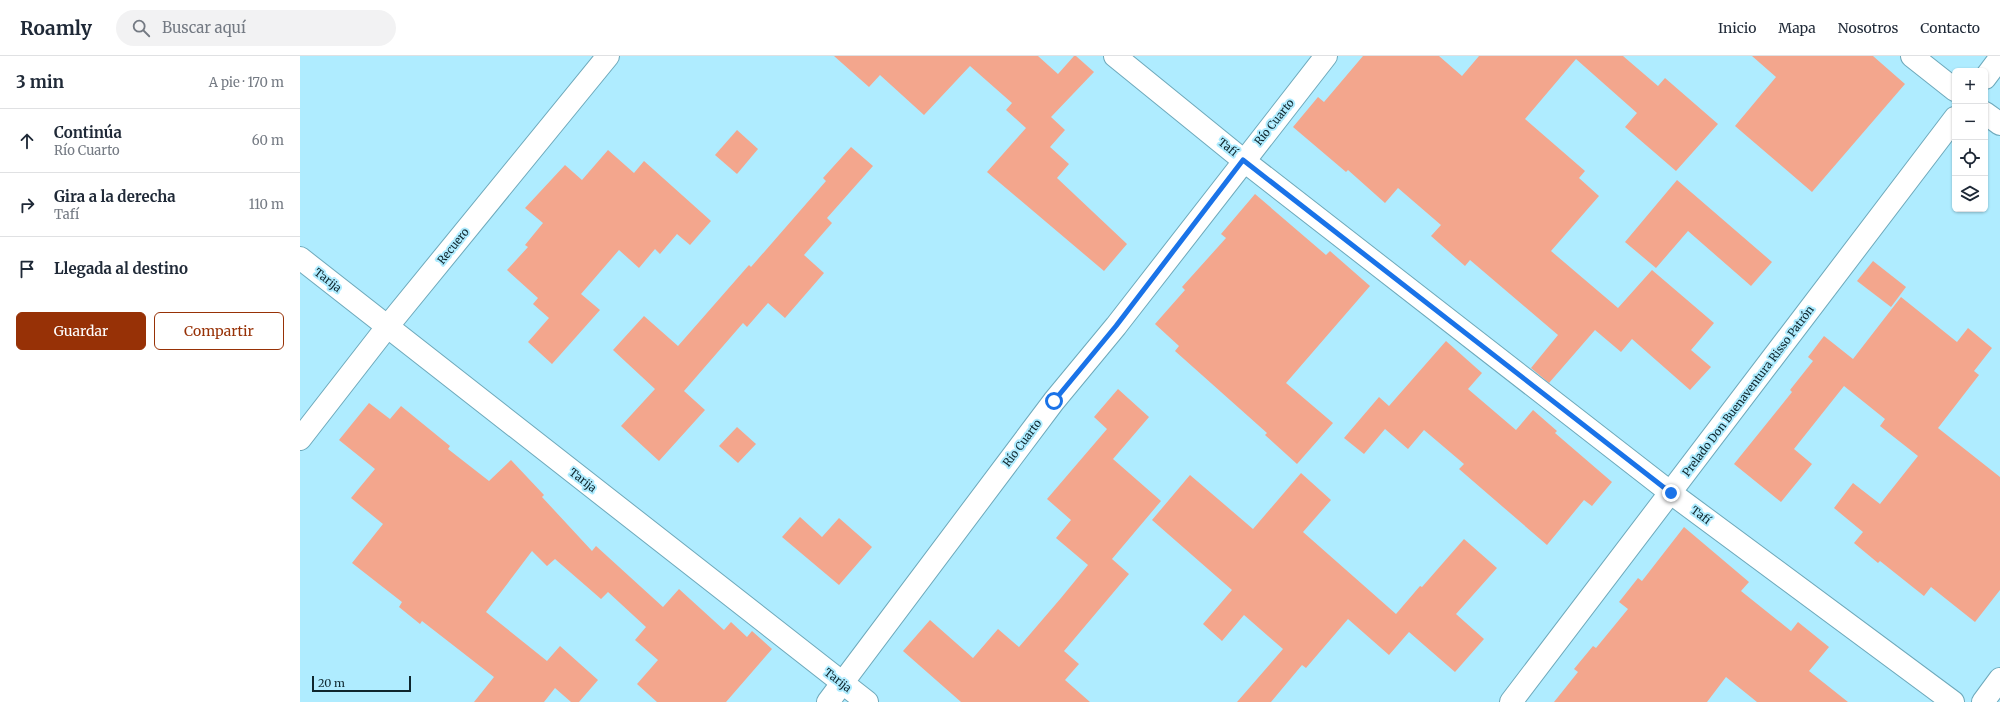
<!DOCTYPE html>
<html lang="es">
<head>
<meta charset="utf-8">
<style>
  body { margin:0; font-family:Merriweather,serif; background:#f2f2f3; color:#1f2937 }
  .controls { position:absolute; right:12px; top:12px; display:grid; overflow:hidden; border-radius:6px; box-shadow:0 1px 3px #0004 }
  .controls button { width:36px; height:36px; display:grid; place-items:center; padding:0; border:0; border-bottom:1px solid #e0e1e3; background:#fff; color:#1f2937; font:20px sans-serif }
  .scale { position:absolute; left:12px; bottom:10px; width:99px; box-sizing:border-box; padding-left:4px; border:2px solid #0e262d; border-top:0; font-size:11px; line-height:14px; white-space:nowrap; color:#0e262d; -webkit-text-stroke:3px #afecff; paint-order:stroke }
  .stop { position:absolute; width:12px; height:12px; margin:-9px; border:3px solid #1a73e8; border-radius:50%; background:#fff }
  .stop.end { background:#1a73e8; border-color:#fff; box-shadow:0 1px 4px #0008 }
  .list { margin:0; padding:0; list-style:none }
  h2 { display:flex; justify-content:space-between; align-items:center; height:52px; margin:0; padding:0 16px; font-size:17px }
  h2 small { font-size:13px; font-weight:400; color:#747a83 }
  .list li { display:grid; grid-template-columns:26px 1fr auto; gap:12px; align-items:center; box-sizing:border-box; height:64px; padding:0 16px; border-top:1px solid #e0e1e3 }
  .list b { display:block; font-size:15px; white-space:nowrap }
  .list p { margin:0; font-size:13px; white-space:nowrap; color:#747a83 }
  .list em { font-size:13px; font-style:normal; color:#747a83 }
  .actions { display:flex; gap:8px; padding:12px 16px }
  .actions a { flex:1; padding:9px 0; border:1px solid #973106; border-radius:6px; text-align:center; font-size:14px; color:#973106 }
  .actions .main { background:#973106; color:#fff }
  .icon { flex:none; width:22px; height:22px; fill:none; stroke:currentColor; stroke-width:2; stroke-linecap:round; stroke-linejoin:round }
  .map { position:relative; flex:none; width:1700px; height:646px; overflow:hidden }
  header { display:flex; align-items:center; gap:24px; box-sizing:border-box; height:56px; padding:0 20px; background:#fff; border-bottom:1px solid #e0e1e3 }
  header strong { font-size:19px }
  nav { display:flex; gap:22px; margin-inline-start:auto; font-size:14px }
  .search { width:280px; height:36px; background:#f2f2f3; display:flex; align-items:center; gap:10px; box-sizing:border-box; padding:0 14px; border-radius:22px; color:#747a83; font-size:15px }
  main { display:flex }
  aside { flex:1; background:#fff }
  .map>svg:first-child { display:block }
  .building { fill:#f3a68d }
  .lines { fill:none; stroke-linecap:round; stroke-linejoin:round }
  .minor-casing { stroke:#6ea9bb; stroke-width:24 }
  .minor { stroke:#fff; stroke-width:22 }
  .route { stroke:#1a73e8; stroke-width:5 }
  .labels { text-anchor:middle; stroke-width:4; stroke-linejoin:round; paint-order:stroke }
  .street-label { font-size:11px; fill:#0e262d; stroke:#afecff }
</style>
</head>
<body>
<header>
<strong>Roamly</strong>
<div class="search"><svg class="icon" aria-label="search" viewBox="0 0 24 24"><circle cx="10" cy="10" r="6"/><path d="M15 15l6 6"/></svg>Buscar aquí</div>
<nav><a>Inicio</a><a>Mapa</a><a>Nosotros</a><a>Contacto</a></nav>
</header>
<main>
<aside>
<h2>3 min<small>A pie · 170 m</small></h2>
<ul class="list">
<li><svg class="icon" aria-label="ahead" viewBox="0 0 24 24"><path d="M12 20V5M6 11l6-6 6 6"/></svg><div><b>Continúa</b><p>Río Cuarto</p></div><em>60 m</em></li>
<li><svg class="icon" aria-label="right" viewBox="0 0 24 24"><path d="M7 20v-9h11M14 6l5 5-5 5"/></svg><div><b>Gira a la derecha</b><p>Tafí</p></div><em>110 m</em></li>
<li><svg class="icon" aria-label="arrive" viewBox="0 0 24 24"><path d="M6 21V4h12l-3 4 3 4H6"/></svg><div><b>Llegada al destino</b></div></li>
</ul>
<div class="actions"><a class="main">Guardar</a><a>Compartir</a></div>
</aside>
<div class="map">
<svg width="1700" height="646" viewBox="0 0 1700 646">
  <rect width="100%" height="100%" fill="#afecff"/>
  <g class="building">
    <polygon points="534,0 738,0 758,18 774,0 776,0 794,16 751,61 765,74 750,91 769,108 757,122 827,188 804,215 687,116 726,72 706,54 712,47 670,10 624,59 580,19 569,31"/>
    <polygon points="1063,0 1139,0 1162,20 1179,0 1323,0 1358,30 1365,22 1418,68 1376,115 1325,71 1337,57 1276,3 1225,63 1285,115 1279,122 1299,140 1251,195 1318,252 1352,214 1414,267 1391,294 1411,311 1390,334 1332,283 1321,296 1295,274 1249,327 1231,312 1258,279 1170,204 1165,210 1131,180 1141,169 1098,132 1085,147 1048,114 1046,116 993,71 1018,41 1024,46"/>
    <polygon points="1452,0 1573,0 1605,28 1512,136 1435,70 1476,21"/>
    <polygon points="437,74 458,93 437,118 415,99"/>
    <polygon points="551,91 573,110 527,162 532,167 504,199 524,217 485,262 468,247 447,271 443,267 384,335 405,354 359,405 321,370 355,333 313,294 344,260 378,290 449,209 451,211 526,125 523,122"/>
    <polygon points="308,94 334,117 344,105 411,165 390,189 377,178 360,198 355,193 339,212 319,194 281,238 300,254 252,308 228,286 249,262 233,248 238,242 207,214 228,191 225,189 243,167 225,152 265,109 282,124"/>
    <polygon points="1377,124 1472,206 1451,230 1388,175 1356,212 1325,186"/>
    <polygon points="955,138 1026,199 1030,195 1070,230 986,327 1033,367 997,408 965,379 967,377 875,295 879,290 855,268 885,234 882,231 926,182 921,178"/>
    <polygon points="1573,205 1606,231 1591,251 1557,225"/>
    <polygon points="1601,241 1657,286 1668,272 1692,292 1674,315 1679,319 1638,372 1700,421 1700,534 1675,566 1631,531 1624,540 1580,505 1578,507 1554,487 1563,476 1534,452 1553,427 1580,448 1618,400 1580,370 1585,363 1544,330 1494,393 1512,408 1481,446 1434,408 1492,336 1490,334 1513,305 1508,301 1524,280 1553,303"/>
    <polygon points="1146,285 1182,317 1168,333 1216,374 1233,354 1257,375 1255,377 1312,426 1292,450 1284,444 1247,489 1159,413 1164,408 1124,374 1108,393 1085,373 1064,398 1044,382 1079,341 1089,350"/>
    <polygon points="818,333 849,361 813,403 861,445 812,503 829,518 764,595 779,608 765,624 790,646 661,646 603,595 630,564 673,602 698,573 719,591 761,542 788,509 756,482 771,464 747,443 807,373 794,361"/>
    <polygon points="69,347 90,363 101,350 150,390 148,393 189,425 211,404 244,439 242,441 292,495 296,490 363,551 379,533 424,574 431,566 447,581 452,575 472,593 426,646 357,646 337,628 358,604 335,584 346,571 308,536 301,543 255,503 247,510 232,495 186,556 247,605 260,590 298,624 279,646 271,646 255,632 244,646 174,646 194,621 122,565 120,568 99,551 102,546 52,507 83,468 51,442 75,413 39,384"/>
    <polygon points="437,371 456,388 438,407 419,390"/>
    <polygon points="1001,417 1031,444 1003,476 1096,558 1120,530 1122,531 1164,483 1197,512 1156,558 1184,583 1155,616 1109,576 1089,599 1048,563 1006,612 1002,609 971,646 937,646 983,593 944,559 922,585 903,568 932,534 852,464 890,419 953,473"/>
    <polygon points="500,461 522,481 539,462 572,491 539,529 482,481"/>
    <polygon points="1384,471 1449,526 1441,535 1491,575 1498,566 1529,591 1509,615 1548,646 1457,646 1426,621 1407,646 1254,646 1278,616 1274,613 1293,590 1296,592 1328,553 1319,546 1338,522 1342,525"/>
  </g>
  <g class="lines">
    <defs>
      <g id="minor">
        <polyline points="815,0 943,104 1371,437 1653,646"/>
        <polyline points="1612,0 1655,34"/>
        <polyline points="1685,22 1700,2"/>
        <polyline points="1685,57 1700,68"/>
        <polyline points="0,202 567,646"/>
        <polyline points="0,383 87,271 308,0"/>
        <polyline points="528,646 754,345 816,270 1026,0"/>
        <polyline points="1211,646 1655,62"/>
        <polyline points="1683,646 1700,623"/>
      </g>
    </defs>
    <use href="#minor" class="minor-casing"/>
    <use href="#minor" class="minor"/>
  </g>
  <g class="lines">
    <polyline class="route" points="754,345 816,270 943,104 1371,437"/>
  </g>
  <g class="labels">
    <g class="street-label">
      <text transform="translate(974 66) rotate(-51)" y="4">Río Cuarto</text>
      <text transform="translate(928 91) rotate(39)" y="4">Tafí</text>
      <text transform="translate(153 190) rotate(-51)" y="4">Recuero</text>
      <text transform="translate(28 224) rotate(38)" y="4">Tarija</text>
      <text transform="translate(1448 335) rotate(-53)" y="4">Prelado Don Buenaventura Risso Patrón</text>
      <text transform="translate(722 387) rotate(-53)" y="4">Río Cuarto</text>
      <text transform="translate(283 424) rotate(38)" y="4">Tarija</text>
      <text transform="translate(1401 459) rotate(37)" y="4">Tafí</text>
      <text transform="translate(538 624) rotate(38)" y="4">Tarija</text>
    </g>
  </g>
</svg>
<div class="controls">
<button>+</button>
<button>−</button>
<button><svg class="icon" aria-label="locate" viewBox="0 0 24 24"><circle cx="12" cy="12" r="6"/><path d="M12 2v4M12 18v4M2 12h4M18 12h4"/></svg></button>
<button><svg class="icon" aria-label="layers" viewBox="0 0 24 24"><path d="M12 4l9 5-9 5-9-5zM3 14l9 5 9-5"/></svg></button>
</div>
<div class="scale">20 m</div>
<div class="stop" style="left:754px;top:345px"></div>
<div class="stop end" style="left:1371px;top:437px"></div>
</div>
</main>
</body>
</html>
